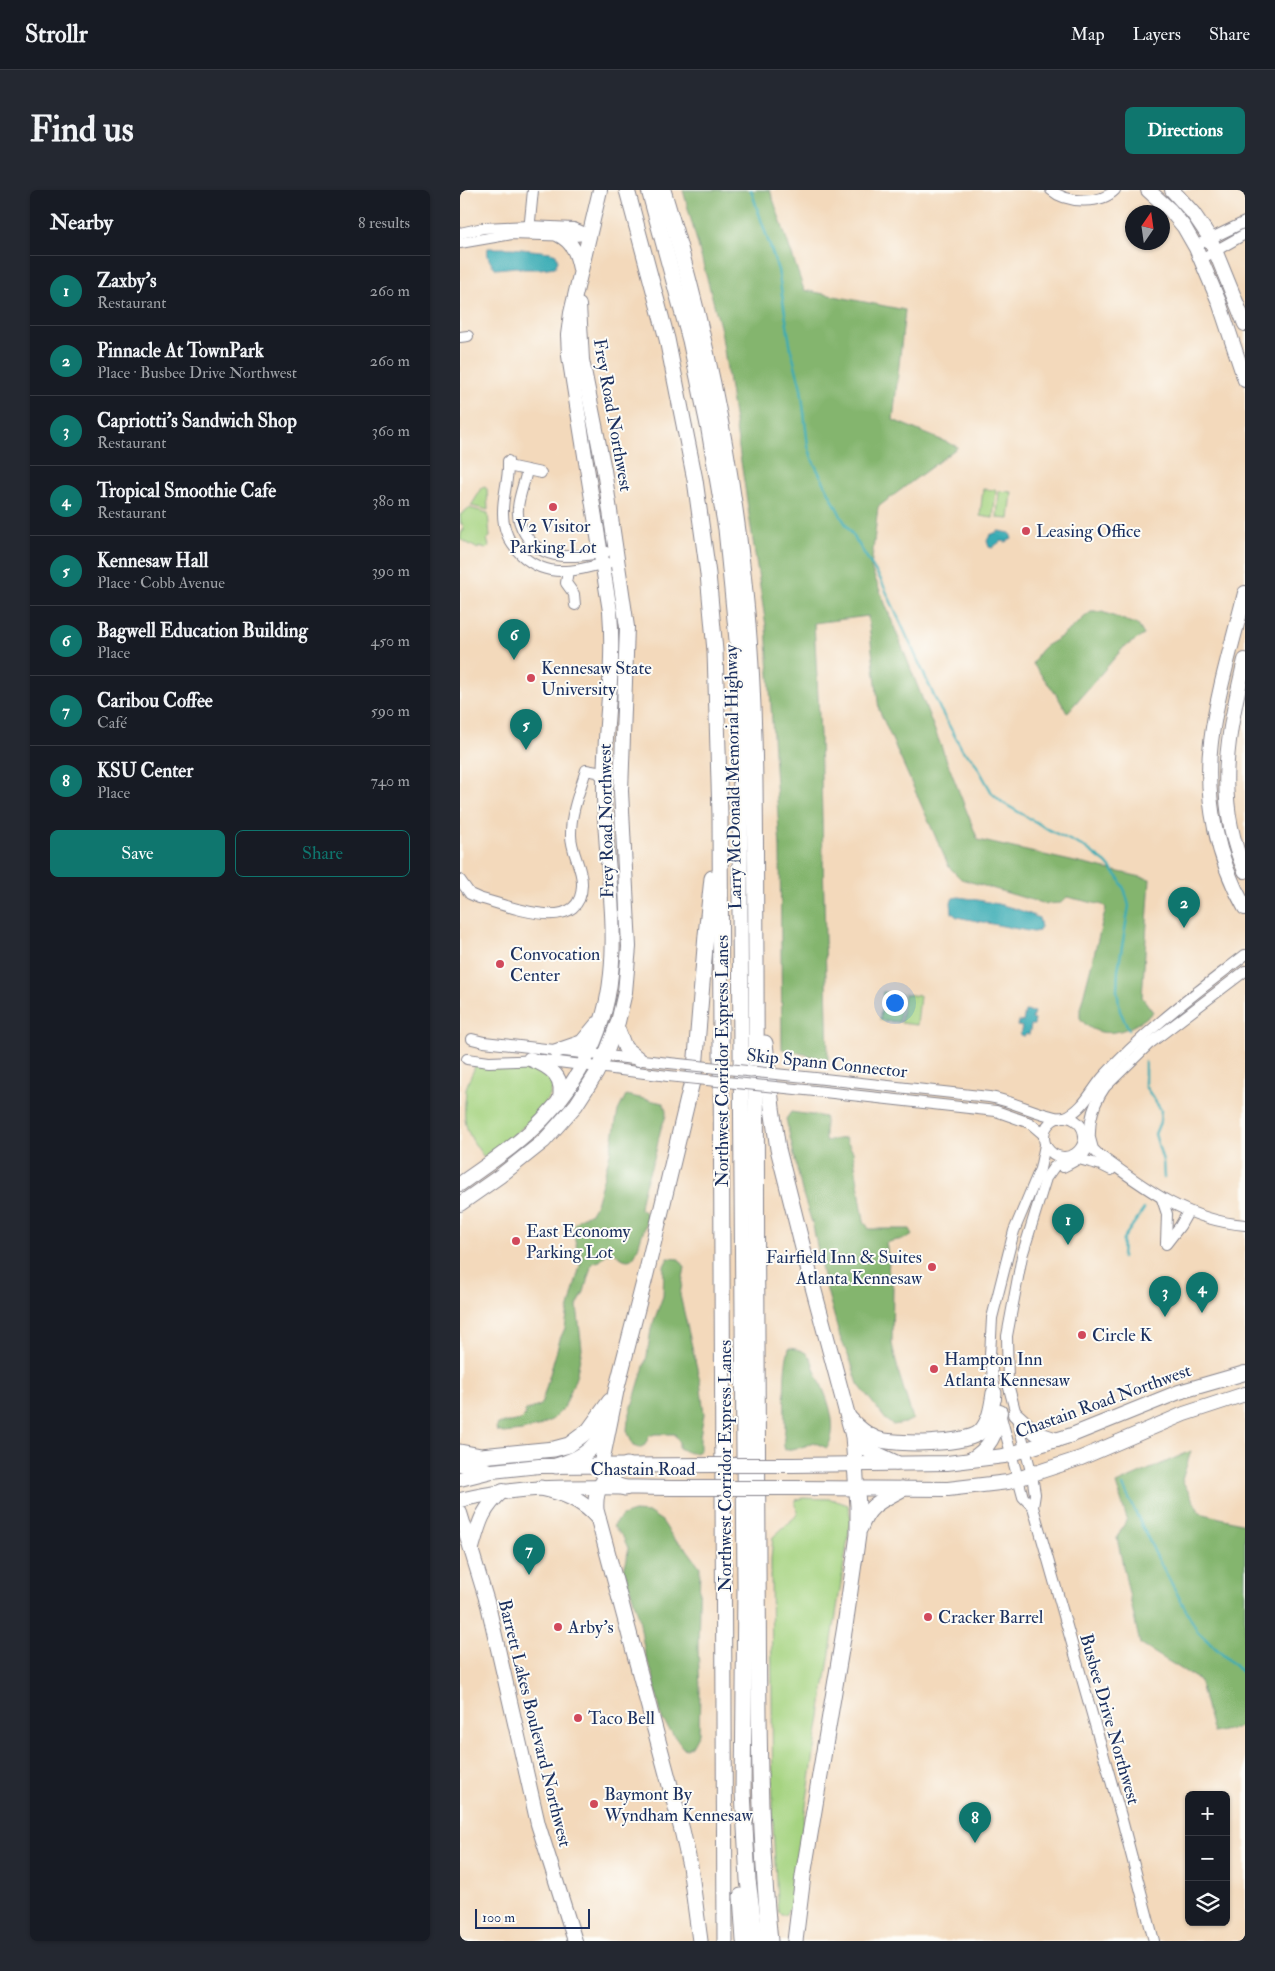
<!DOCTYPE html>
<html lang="en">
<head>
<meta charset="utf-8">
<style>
  body { margin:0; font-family:"IM FELL Double Pica",serif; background:#242831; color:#f1f3f6 }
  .controls { position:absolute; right:15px; bottom:15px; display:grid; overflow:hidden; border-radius:8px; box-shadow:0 1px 4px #0004 }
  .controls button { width:45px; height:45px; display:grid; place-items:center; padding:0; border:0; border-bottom:1px solid #363941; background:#171b24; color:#f1f3f6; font:25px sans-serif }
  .compass { position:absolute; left:665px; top:15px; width:45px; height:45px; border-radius:50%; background:#171b24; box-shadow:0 1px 4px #0004; rotate:13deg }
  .scale { position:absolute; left:15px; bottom:12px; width:115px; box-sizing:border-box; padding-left:5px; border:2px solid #1b2f5e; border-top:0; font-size:14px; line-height:18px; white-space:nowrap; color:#1b2f5e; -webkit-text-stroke:4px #fdfcf7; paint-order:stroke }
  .you { position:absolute; left:434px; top:812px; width:18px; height:18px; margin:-12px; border:4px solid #fff; border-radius:50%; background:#1a73e8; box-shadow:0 0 0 8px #1a73e833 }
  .badge { display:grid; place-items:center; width:32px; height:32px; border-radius:50%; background:#0f766e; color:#fff; font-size:16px; font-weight:700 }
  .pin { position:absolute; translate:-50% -41px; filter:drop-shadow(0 1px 2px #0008) }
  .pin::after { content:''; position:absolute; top:26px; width:18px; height:15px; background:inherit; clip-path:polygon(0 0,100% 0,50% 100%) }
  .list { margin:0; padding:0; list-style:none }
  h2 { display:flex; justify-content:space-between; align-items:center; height:65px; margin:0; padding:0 20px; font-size:21px }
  h2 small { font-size:16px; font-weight:400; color:#9ea1a6 }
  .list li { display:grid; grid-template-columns:32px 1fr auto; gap:15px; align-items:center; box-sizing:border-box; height:70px; padding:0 20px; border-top:1px solid #363941 }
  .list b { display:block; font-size:19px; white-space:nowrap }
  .list p { margin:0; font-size:16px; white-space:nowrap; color:#9ea1a6 }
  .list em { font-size:16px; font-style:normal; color:#9ea1a6 }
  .actions { display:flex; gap:10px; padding:15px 20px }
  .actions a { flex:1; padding:11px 0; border:1px solid #0f766e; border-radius:8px; text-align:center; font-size:18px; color:#0f766e }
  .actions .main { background:#0f766e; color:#fff }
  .icon { flex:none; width:28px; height:28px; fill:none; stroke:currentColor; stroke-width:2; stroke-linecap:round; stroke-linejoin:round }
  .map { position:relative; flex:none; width:785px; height:1751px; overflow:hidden; border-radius:8px }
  header { display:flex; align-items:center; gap:30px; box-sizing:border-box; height:70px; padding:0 25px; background:#171b24; border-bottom:1px solid #363941 }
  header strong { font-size:24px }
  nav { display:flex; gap:28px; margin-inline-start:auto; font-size:18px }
  .intro { display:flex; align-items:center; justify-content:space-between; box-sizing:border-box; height:120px; padding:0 30px }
  h1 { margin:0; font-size:35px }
  .button { padding:12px 22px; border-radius:8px; background:#0f766e; color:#fff; font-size:18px; font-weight:700 }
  main { display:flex; gap:30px; padding:0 30px }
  aside { flex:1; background:#171b24; border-radius:8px; box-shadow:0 1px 4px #0004 }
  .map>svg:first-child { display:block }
  .green { fill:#a5d380; stroke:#60816f }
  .forest { fill:#84b56e; stroke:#507266 }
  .water { fill:#39abb4; stroke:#2a6d89 }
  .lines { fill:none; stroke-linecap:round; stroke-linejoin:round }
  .stream { stroke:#39abb4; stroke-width:2.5 }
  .minor-casing { stroke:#87848c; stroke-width:12 }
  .major-casing { stroke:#87848c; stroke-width:16 }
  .highway-casing { stroke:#87848c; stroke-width:17 }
  .minor { stroke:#fff; stroke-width:10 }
  .major { stroke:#fff; stroke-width:14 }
  .highway { stroke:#fff; stroke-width:15 }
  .minor-bridge-casing { stroke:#87848c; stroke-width:12; stroke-linecap:butt }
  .major-bridge-casing { stroke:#87848c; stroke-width:16; stroke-linecap:butt }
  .minor-bridge { stroke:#fff; stroke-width:10 }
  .major-bridge { stroke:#fff; stroke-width:14 }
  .poi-dot { fill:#d1495b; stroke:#fdfcf7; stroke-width:2 }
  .labels { text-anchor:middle; stroke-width:4; stroke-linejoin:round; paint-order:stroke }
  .street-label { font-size:18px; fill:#1b2f5e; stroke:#fdfcf7 }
  .poi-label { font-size:18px; fill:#1b2f5e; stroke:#fdfcf7; text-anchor:start }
</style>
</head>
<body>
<header>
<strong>Strollr</strong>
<nav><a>Map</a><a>Layers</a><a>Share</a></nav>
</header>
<div class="intro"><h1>Find us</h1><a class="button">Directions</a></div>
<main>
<aside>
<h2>Nearby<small>8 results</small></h2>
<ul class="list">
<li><span class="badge">1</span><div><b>Zaxby's</b><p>Restaurant</p></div><em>260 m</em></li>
<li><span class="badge">2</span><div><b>Pinnacle At TownPark</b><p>Place · Busbee Drive Northwest</p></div><em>260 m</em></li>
<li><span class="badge">3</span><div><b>Capriotti's Sandwich Shop</b><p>Restaurant</p></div><em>360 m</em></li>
<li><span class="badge">4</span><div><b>Tropical Smoothie Cafe</b><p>Restaurant</p></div><em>380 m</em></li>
<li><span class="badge">5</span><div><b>Kennesaw Hall</b><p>Place · Cobb Avenue</p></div><em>390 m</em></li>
<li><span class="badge">6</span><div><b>Bagwell Education Building</b><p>Place</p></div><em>450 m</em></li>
<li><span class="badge">7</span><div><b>Caribou Coffee</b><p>Café</p></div><em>590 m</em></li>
<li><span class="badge">8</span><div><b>KSU Center</b><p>Place</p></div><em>740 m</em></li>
</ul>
<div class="actions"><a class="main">Save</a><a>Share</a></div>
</aside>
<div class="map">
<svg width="785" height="1751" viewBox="0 0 785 1751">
  <rect width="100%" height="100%" fill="#fdfcf7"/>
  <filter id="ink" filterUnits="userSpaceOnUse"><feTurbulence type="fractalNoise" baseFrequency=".02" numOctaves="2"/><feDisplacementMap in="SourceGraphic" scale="10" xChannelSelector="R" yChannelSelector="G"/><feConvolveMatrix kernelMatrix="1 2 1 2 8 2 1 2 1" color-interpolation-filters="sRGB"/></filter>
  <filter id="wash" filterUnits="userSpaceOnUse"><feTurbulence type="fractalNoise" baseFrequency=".0096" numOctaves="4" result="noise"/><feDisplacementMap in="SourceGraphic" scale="20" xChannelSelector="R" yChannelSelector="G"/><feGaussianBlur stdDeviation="1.12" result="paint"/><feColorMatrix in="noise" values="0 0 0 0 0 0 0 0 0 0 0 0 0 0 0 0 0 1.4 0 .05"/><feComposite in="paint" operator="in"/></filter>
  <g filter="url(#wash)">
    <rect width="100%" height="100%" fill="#f3d9bb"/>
    <g class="green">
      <polygon points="25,297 27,299 28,320 11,316 22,298"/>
      <polygon points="523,299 536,300 533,328 520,326"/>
      <polygon points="539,301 552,302 549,329 537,328"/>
      <polygon points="9,318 28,323 30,347 27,349 29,356 26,359 19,357 18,359 0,349 2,341 4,341 3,334 1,334 0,325"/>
      <polygon points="423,802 441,804 439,832 420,830"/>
      <polygon points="444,804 460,806 457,835 441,833"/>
      <path d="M15,875C30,875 45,879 61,879C67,879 74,877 80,880C122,901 41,954 24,967C9,947 3,937 5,912C6,906 5,899 8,893C10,886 14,882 15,875Z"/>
      <polygon points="343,1308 371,1309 388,1315 391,1329 330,1717 325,1725 321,1725 318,1721 317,1711 313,1634 311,1369 313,1347 336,1326 338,1322 335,1315 336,1310"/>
    </g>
    <g class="forest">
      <path d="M223,0H310L344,100L445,120L433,230L498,257L418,317L411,378L518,650L690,689L682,807L693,822C673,841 638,854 620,828V819L646,718L643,715L607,707L601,713L585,714L501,689L489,677L419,520L408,426L354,433L360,545L368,870L322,859L320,658L306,436L261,140Z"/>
      <path d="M631,422H642L678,435L684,445L664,457L607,523L598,507L573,474C582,453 587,457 603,445C613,438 620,430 631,422Z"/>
      <path d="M166,905L203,913C210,926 203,930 200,942C198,950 197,958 195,965C190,982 181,1002 180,1019L186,1023L187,1028C186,1035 183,1041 181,1048C176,1064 173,1080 154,1062L146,1064L140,1071L132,1073L124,1102L117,1116L122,1159L116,1187L104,1218L93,1229L78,1237L62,1241L44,1243L37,1241L36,1238L38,1234L61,1230L65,1226V1221L79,1216L82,1212L100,1149L105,1138L107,1125L122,1068L121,1061L117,1059L113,1041L114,1034L119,1029L131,1023L137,1011L150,964L158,921Z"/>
      <path d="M331,922L365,927V951L385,948L393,962L404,1031L409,1039H450L453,1045C444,1051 435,1049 426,1053L429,1070L428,1082L433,1097L432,1154L439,1184L453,1229L445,1233L433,1235L427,1231L398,1194L391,1172L380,1147L363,1086L353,1036L342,1001L326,929Z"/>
      <path d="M208,1068L219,1069L225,1077L220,1105L240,1191L244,1224L240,1246V1260C233,1266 227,1262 219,1258V1252L215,1244H195L189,1246L185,1255L179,1258L173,1256L167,1240L168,1230L187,1166L191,1139L203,1106L204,1076Z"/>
      <path d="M329,1158C337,1159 344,1160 350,1167C353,1171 353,1176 355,1181C365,1203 381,1235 367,1258L353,1252L343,1257L325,1260C322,1252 325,1245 325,1237C325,1211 322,1183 329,1158Z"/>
      <polygon points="731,1261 722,1290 740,1323 785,1334 785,1536 753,1543 739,1490 680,1454 657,1348 667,1329 656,1294"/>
      <polygon points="174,1322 190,1323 202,1331 214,1349 226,1358 240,1377 238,1457 240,1500 239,1543 232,1556 227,1559 223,1558 202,1529 193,1486 185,1464 179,1427 164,1379 167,1369 168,1358 163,1347 153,1336 162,1326"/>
    </g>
    <g class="water">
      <path d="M28,58H52L90,62L96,64L98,71L95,77L80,79H63L56,77L37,79C31,76 26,66 28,58Z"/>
      <polygon points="539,341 550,343 552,349 546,352 541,351 532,358 529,357 527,351 530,345"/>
      <path d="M499,707C526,711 554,716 579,728L581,737L579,741L573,742L497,727L492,723L491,712L493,708Z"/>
      <polygon points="565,821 574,822 572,829 575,830 574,835 571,835 569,845 566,844 565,846 560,845 562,837 558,836 559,831 563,832"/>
    </g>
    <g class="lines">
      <g class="stream">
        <polyline points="291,0 318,80 331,160 341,198 348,256 353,271 382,328 421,390 480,519 503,561 513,569 532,603 543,613 591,641 626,658 646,673 658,687 665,701 669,716 658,780 657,800 660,821 669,840"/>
        <polyline points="685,872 685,896 701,920 700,932 695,944 703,971 704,988"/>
        <polyline points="662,1068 663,1049 684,1019"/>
        <polyline points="663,1296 696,1365 738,1442 785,1485"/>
      </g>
    </g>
  </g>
  <g filter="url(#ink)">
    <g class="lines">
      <defs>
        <g id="minor">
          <path d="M591,0C606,13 640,15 655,0"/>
          <polyline points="69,41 73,0"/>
          <polyline points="0,43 23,38 69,36 114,38 130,45"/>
          <polyline points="0,53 52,44 113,46 129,45"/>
          <polyline points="735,56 785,32"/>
          <polyline points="741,69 785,44"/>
          <polyline points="0,147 8,146"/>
          <path d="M48,271C49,289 43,304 43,321C42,356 72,383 106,381C119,381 134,375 148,373"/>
          <polyline points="48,276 81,283"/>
          <path d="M67,280C65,292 59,305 58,318C57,327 60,336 65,344C83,373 116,367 146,362"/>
          <polyline points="108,381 106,393 114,404 115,415"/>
          <path d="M0,690L10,704L19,708C47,715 121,747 122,695C123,678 110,661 111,643C111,622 120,600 126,580L137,582L144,588"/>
          <polyline points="12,849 24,852 209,873"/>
          <polyline points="7,869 29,872 83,870 208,886"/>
          <path d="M355,888L529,907C554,911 575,924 600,928"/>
          <polyline points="355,901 536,921 570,933 584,945"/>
          <path d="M605,927C623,920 631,901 643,887C685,840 736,803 785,765"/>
          <circle cx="604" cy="947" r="20"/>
          <path d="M630,948L633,959L638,964C685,998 725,1030 785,1035"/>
          <polyline points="608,967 594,977 586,988 562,1066 547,1146 548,1194 572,1285 575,1304 573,1317 661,1626 694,1751"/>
          <polyline points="615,968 641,975 651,980"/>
          <path d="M603,977C609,974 618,970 623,965C632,955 629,941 631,930C633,918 638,907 645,897L689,854L785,781"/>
          <polyline points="702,1009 707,1024 706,1053"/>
          <polyline points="706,1054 720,1036 728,1022"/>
          <polyline points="536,1209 530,1165 532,1128 554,1041 580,979 585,955"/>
          <polyline points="540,1223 563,1307 573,1317"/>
        </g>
        <g id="major">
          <polyline points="688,0 710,20 724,37 736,58 759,112 785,190"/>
          <polyline points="712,0 733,23 750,48 785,134"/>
          <path d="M99,45C113,52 117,64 120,79"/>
          <path d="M785,403C773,452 757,502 751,552C744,608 757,669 785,718"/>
          <path d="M785,470C768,543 753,609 785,681"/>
          <polyline points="157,837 165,858 179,869"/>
          <polyline points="96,861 122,852 137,834"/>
          <path d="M70,869C91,877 106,887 99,912"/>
          <path d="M0,994C28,974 59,954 83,929C121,890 146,838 151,784C157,726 145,665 144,606C143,544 155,483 150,421L109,166L108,145L111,123L140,0"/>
          <polyline points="0,1014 40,986 84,951 116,915 136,884 145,866 158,832 165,802 169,757 161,601 167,437 144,280 122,170 119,115"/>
          <polyline points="555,1224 576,1243 597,1250"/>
          <path d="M510,1270C531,1257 535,1246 540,1222"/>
          <polyline points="0,1274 27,1280"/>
          <polyline points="332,1275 487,1273 544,1266 612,1245 719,1202 785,1183"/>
          <polyline points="0,1289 32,1281 79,1276 253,1275"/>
          <polyline points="332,1298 488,1299 548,1292 621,1268 724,1224 785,1204"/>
          <path d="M0,1310C73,1292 147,1298 222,1298"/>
          <polyline points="0,1323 28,1415 78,1634 115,1751"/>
          <path d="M12,1358C19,1333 22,1319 43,1301"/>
        </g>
        <g id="highway">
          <polyline points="167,0 207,149 235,290 248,384 255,461 260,625 265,1751"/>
          <polyline points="189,0 230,150 249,240 266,339 277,450 281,537 280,721 285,1398 283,1602 288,1690 296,1751"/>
          <path d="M203,0C249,149 279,303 290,460C297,563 295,666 296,769C297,970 296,1170 298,1371C299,1498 297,1625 310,1751"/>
          <polyline points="305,853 312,918 318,959 350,1086 393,1246 398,1316 398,1345 385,1436 343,1686 335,1751"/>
          <path d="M389,1228C397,1237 406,1245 417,1249C435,1255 506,1255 520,1242C530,1232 532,1216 534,1203"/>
          <polyline points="393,1246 406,1259 436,1273"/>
          <polyline points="0,1262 21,1266 94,1259 109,1255 129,1240 150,1211"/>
          <path d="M167,1275C146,1288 134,1293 136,1320L222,1640L230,1676L240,1751"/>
          <path d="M96,1276C120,1269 131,1262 145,1241"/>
          <path d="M81,1298C104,1303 122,1310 138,1328"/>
          <path d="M165,1298C153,1295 142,1289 141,1275L156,1201L186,1084L235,879L246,745L252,688"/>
          <path d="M400,1338C409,1314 421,1311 442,1299"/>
          <polyline points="281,1706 284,1751"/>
        </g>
      </defs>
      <use href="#minor" class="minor-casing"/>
      <use href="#major" class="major-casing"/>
      <use href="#highway" class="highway-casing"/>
      <use href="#minor" class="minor"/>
      <use href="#major" class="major"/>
      <use href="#highway" class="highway"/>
      <defs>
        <g id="minor-bridge">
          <polyline points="209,873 355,888"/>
          <polyline points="208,886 355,901"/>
        </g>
        <g id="major-bridge">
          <polyline points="253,1275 332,1275"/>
          <polyline points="222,1298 332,1298"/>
        </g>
      </defs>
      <use href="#minor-bridge" class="minor-bridge-casing"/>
      <use href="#major-bridge" class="major-bridge-casing"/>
      <use href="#minor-bridge" class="minor-bridge"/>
      <use href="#major-bridge" class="major-bridge"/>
    </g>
  </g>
  <g class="poi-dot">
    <circle cx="93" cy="317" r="5"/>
    <circle cx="566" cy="341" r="5"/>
    <circle cx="71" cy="488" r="5"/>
    <circle cx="40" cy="774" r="5"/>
    <circle cx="56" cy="1051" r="5"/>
    <circle cx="472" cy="1077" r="5"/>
    <circle cx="622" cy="1145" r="5"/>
    <circle cx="474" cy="1179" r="5"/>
    <circle cx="468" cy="1427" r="5"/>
    <circle cx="98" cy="1437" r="5"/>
    <circle cx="118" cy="1528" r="5"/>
    <circle cx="134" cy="1614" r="5"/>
  </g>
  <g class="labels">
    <g class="street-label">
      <text transform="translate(153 225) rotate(80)" y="6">Frey Road Northwest</text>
      <text transform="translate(273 587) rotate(-91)" y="6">Larry McDonald Memorial Highway</text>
      <text transform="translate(146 631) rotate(-91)" y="6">Frey Road Northwest</text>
      <text transform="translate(262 871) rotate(-90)" y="6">Northwest Corridor Express Lanes</text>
      <text transform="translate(367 873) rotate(6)" y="6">Skip Spann Connector</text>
      <text transform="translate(643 1211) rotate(-20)" y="6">Chastain Road Northwest</text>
      <text transform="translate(265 1276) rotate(-90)" y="6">Northwest Corridor Express Lanes</text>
      <text x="183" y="1285">Chastain Road</text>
      <text transform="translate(650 1529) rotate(74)" y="6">Busbee Drive Northwest</text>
      <text transform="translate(75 1533) rotate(76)" y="6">Barrett Lakes Boulevard Northwest</text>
    </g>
    <g class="poi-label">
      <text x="93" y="342" text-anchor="middle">V2 Visitor<tspan x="93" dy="21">Parking Lot</tspan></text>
      <text x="576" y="347">Leasing Office</text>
      <text x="81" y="484">Kennesaw State<tspan x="81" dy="21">University</tspan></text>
      <text x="50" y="770">Convocation<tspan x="50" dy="21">Center</tspan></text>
      <text x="66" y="1047">East Economy<tspan x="66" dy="21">Parking Lot</tspan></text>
      <text x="462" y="1073" text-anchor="end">Fairfield Inn &amp; Suites<tspan x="462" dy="21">Atlanta Kennesaw</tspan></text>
      <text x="632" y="1151">Circle K</text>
      <text x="484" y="1175">Hampton Inn<tspan x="484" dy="21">Atlanta Kennesaw</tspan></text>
      <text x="478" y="1433">Cracker Barrel</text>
      <text x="108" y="1443">Arby's</text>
      <text x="128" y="1534">Taco Bell</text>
      <text x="144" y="1610">Baymont By<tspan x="144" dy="21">Wyndham Kennesaw</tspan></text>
    </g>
  </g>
</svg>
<div class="controls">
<button>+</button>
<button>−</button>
<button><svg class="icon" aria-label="layers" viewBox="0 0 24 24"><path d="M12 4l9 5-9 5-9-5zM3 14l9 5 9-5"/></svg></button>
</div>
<svg class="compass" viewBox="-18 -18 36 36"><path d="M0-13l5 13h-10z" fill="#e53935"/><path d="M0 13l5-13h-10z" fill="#9ea1a6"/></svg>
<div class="scale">100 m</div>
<div class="you"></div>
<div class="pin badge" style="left:608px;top:1055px">1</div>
<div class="pin badge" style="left:724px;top:738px">2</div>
<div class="pin badge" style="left:705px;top:1127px">3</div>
<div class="pin badge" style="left:742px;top:1123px">4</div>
<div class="pin badge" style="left:66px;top:560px">5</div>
<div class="pin badge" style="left:54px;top:470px">6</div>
<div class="pin badge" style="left:69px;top:1385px">7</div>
<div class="pin badge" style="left:515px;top:1653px">8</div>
</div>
</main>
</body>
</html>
